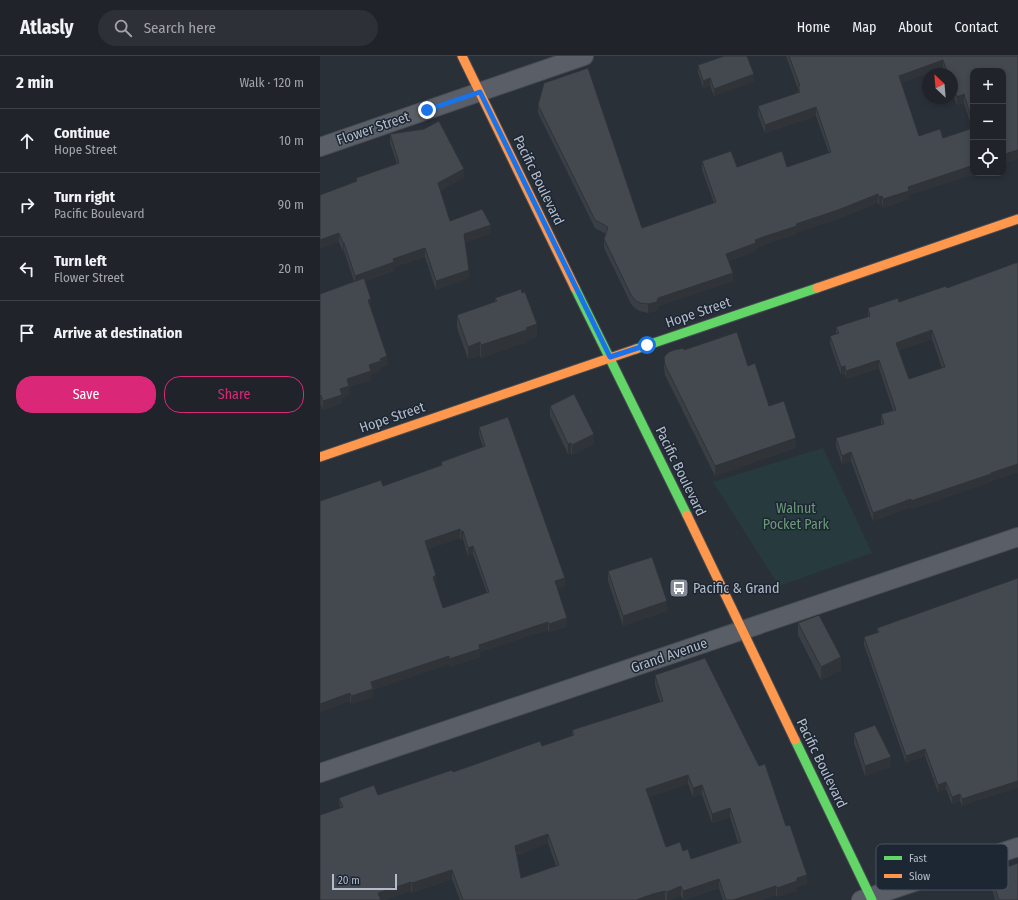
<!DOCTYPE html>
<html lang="en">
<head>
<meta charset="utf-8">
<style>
  body { margin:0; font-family:"Fira Sans Condensed",sans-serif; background:#2d3036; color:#f1f3f6 }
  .controls { position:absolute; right:12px; top:12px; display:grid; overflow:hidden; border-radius:8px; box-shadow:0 2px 6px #0003 }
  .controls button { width:36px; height:36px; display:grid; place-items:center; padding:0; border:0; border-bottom:1px solid #3d4147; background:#20242a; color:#f1f3f6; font:20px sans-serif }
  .compass { position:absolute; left:602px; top:12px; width:36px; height:36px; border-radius:50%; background:#20242a; box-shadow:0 2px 6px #0003; rotate:334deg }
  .scale { position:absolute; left:12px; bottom:10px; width:65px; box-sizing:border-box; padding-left:4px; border:2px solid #b4bcc9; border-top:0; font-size:11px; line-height:14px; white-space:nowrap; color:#b4bcc9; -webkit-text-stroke:3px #1d2633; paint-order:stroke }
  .stop { position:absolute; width:12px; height:12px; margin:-9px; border:3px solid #1a73e8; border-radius:50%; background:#fff }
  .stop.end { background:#1a73e8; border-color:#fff; box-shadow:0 1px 4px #0008 }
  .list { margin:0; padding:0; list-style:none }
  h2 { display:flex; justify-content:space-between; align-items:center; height:52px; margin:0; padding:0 16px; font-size:17px }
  h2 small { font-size:13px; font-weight:400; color:#a2a4a8 }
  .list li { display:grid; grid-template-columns:26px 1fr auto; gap:12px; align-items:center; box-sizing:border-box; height:64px; padding:0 16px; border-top:1px solid #3d4147 }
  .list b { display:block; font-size:15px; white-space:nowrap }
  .list p { margin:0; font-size:13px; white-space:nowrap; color:#a2a4a8 }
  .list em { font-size:13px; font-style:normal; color:#a2a4a8 }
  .actions { display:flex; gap:8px; padding:12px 16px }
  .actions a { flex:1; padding:9px 0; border:1px solid #db2777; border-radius:16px; text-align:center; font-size:14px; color:#db2777 }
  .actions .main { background:#db2777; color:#fff }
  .icon { flex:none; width:22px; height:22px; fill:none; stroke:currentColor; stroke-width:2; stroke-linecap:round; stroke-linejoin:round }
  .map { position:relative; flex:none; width:698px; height:844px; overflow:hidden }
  header { display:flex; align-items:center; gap:24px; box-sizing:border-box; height:56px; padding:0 20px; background:#20242a; border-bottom:1px solid #3d4147 }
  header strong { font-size:19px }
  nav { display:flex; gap:22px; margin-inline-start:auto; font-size:14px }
  .search { width:280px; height:36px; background:#2d3036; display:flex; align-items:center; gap:10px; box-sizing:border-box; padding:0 14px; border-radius:22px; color:#a2a4a8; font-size:15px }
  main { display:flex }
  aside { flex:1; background:#20242a }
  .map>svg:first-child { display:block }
  .green { fill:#273a3e }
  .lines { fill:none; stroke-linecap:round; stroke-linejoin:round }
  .street-casing { stroke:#484c53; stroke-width:20 }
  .fast-casing { stroke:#484c53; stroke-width:11 }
  .slow-casing { stroke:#484c53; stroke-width:11 }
  .street { stroke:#5a5e66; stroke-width:18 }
  .fast { stroke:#63d668; stroke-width:9 }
  .slow { stroke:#ff974d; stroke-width:9 }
  .wall { fill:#3a3f45; fill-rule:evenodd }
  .shaded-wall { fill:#303338 }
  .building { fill:#444950; stroke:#303338; fill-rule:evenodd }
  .route { stroke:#1a73e8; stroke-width:5 }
  .labels { text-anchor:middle; stroke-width:3; stroke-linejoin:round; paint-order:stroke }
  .street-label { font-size:14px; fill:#b4bcc9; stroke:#1d2633 }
  .park-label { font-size:14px; fill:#6b9a76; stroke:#1d2633 }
  .poi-label { font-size:14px; fill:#b4bcc9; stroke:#1d2633; text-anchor:start }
  .key { fill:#1d2633; stroke:#4a5360; stroke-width:1 }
  .key-label { font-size:11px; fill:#b4bcc9 }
</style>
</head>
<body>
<header>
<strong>Atlasly</strong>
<div class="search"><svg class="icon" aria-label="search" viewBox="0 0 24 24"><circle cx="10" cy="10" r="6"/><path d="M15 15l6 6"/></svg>Search here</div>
<nav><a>Home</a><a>Map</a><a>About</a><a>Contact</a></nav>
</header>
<main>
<aside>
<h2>2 min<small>Walk · 120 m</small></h2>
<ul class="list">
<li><svg class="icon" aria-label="ahead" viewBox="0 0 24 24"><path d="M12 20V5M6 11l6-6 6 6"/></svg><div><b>Continue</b><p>Hope Street</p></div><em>10 m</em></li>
<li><svg class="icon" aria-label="right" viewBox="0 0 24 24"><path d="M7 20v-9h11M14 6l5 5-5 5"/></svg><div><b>Turn right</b><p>Pacific Boulevard</p></div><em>90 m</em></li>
<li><svg class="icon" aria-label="left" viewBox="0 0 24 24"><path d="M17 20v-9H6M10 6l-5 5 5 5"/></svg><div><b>Turn left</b><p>Flower Street</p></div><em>20 m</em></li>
<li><svg class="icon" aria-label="arrive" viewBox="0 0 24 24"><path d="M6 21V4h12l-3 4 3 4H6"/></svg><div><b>Arrive at destination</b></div></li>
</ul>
<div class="actions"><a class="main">Save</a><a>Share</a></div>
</aside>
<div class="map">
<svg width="698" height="844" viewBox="0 0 698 844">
  <rect width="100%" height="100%" fill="#2a3038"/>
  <polygon class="green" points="503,392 552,497 459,530 393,426"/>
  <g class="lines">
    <defs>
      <g id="street">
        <polyline points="0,91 264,0"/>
        <polyline points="0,717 698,481"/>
        <polyline points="541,844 698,791"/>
      </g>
      <g id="fast">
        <polyline points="255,232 367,459"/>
        <polyline points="316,293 497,232"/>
        <polyline points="475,684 552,844"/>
      </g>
      <g id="slow">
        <polyline points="142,0 255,232"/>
        <polyline points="497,232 698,163"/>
        <polyline points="0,401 316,293"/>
        <polyline points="367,459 475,684"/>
      </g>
    </defs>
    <use href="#street" class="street-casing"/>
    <use href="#fast" class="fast-casing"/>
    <use href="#slow" class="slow-casing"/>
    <use href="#street" class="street"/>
    <use href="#fast" class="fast"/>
    <use href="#slow" class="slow"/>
  </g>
  <g class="wall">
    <path d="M466,0H698V103L685,107V109L653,15V117H661L651,120V119L589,139V143L563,152L562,148L559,149L558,147L518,163L477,176V178L443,189L436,193V195L409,205L413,225L338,250L337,254L328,257L320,255L316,253L311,248L284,192V183L286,178L275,172L218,57V49L322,172L394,147L382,114V105L417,111H467L509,97L496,60L445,77L438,59V50L478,37V33ZM623,12L625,18H632V37L637,49L644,47L652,72L623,82L599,80L581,27Z"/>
    <polygon points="378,9 434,25 394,40 390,29 383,32 378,16"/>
    <polygon points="70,78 144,121 120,135 130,165 171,178 145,186 149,222 116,234 105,201 74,211 74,215 45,225 50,252 67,309 61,311 61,314 51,318 51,324 29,331 29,339 22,342 22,347 3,354 1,348 0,349 0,238 34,225 24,195 23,196 19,186 0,192 0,139 36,125 36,122 77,108 70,87"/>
    <path d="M698,206V416L671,425V426L591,453V451L553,465L531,405L522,408L516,390V382L562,369L561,367V358L573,354L559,312L526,323L525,318L521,319L510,288V280L516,278V271L548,261V252L579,246L627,232ZM612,283L622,312L589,323L579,294Z"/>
    <polygon points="175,242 217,281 207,284 207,286 161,302 160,299 148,303 137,272 137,259 175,246"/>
    <polygon points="364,294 428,310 449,350 476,392 395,420 345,319 344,311 344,301"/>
    <polygon points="230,350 274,388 252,399 251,397 248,398 230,360"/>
    <path d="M159,371L245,530L237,533L247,570L229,576L228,574L160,596V601L129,611V608L53,634V641L31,648L30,645L0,656V445L63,430L121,409V406L163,391L159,379ZM140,482L141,484L143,483L148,500L153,498L167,537L123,552L115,528H116L108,493Z"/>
    <polygon points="288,515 347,555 303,570 288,525"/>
    <polygon points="698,522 642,750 640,745 632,748 626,733 618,736 605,700 586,707 544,589 544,581 557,577 557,572"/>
    <polygon points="478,567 521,614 501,624 478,579"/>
    <path d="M335,619L466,770L487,828L477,831V835L457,841L456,839L441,844H403L399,832L364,844H363L361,840L350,844H140L132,823L92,837L91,835L65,844H0L20,752L19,742L58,739L133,716L222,690L252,680V674L340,646L335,629ZM368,728L373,741L382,739L392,767L410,761L418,787L371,803L363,795L346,791L329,741ZM228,787L236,810L201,822L197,799Z"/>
    <polygon points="534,677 571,711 545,720 534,687"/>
    <polygon points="672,823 698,844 675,844 672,833"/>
  </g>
  <g class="shaded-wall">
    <polygon points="623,4 623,12 579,28 579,20"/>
    <polygon points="434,18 434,25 394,40 394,33"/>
    <polygon points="390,22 390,29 383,32 383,25"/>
    <polygon points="644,38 644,47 637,49 637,41"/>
    <polygon points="496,51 496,60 445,77 445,69"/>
    <polygon points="698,94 698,103 685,107 685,109 683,110 683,101 685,98"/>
    <polygon points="651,110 651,119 589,139 589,143 563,152 563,143 588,131"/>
    <polygon points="653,111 653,117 661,117 651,120 651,112"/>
    <polygon points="144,113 144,121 118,136 118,127"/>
    <polygon points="558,138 558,147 518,163 477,176 477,178 443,189 436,193 436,195 406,206 406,198 435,184 476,168"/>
    <polygon points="562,140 562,148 559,149 559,141"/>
    <polygon points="171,169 171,178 144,187 144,178"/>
    <polygon points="19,177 19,186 0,192 0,184"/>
    <polygon points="23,187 24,187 24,195 23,196"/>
    <polygon points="105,192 105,201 74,211 74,215 35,228 35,220 73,203"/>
    <polygon points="149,214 149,222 116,234 116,225"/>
    <polygon points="413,217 413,225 338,250 337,254 328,257 328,248 338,242"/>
    <polygon points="51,243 51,251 48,252 48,244"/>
    <polygon points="217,268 217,281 207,284 207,286 161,302 161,289 206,272"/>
    <polygon points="612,274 612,283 576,295 576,287"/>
    <polygon points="160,286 160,299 148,303 148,291"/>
    <polygon points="67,300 67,309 61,311 61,314 51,318 51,324 29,331 29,339 22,342 22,347 3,354 3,345 27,323 60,303"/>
    <polygon points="559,304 559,312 526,323 526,315"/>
    <polygon points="525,310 525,318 521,319 521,311"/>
    <polygon points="1,339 1,348 0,349 0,340"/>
    <polygon points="274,378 274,388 252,399 252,389"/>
    <polygon points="476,382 476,392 395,420 395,410"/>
    <polygon points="251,387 251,397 248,398 248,388"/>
    <polygon points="531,396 531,405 522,408 522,400"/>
    <polygon points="698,408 698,416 671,425 671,426 591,453 591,445 671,417"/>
    <polygon points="591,443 591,451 553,465 553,457"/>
    <polygon points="140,473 140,482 105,494 105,485"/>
    <polygon points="143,475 143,483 141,484 141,476"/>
    <polygon points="153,490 153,498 148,500 148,492"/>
    <polygon points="116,519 116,528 113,529 113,521"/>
    <polygon points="245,522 245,530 235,534 235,525"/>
    <polygon points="347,545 347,555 303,570 303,560"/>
    <polygon points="247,562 247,570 229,576 229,568"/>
    <polygon points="228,566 228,574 160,596 160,601 129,611 129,603 159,589"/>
    <polygon points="129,600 129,608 53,634 53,641 31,648 31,640 51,626"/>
    <polygon points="521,601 521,614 501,624 501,611"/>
    <polygon points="30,637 30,645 0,656 0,648"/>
    <polygon points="605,693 605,700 586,707 586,700"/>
    <polygon points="571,701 571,711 545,720 545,710"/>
    <polygon points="368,719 368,728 326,742 326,733"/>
    <polygon points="698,725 698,732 642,750 642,743"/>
    <polygon points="626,726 626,733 618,736 618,729"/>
    <polygon points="382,729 382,739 373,741 373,732"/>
    <polygon points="640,738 640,745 632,748 632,741"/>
    <polygon points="410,752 410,761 392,767 392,758"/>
    <polygon points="228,778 228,787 195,799 195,790"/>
    <polygon points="132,814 132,823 92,837 92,827"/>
    <polygon points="487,819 487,828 477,831 477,835 457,841 457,832 477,822"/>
    <polygon points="399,823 399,832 363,844 363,835"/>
    <polygon points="91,826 91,835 65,844 58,844 58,837"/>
    <polygon points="361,830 361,840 350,844 347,844 347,836"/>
    <polygon points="456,830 456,839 441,844 413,844"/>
    <polygon points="345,835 345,844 316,844 333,838"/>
  </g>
  <g class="building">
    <polygon points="404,0 427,0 434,18 394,33 390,22 383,25 378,9"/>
    <polygon points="469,0 698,0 698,94 685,98 685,101 683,101 683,15 653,15 653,68 644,38 637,41 632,29 632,18 628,18 623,4 579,20 599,80 620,73 623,82 653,72 653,111 651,112 651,110 588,131 589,135 563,143 562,140 559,141 558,138 518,154 476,168 477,170 443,181 435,184 436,187 406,198 413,217 338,242 337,246 328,248 320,247 316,245 311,239 284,183 288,171 275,164 218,49 224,27 268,12 322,172 396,146 382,105 411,95 417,111 462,95 467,111 511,96 496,51 445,69 438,50 480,36 478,31 480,30"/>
    <polygon points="119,65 144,113 118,127 130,165 162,153 171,169 144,178 149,214 116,225 105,192 73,203 74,206 35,220 24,187 23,187 19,177 0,184 0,139 37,125 36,122 79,107 70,78 104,73"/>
    <path d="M698,206V408L671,417V418L591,445V443L553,457L531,396L522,400L516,382L564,368L561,358L576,354L559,304L526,315L525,310L521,311L510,280L519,277L516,271L550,260L548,252L578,242L579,246L626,230L627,232ZM612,274L625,311L589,323L576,287Z"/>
    <polygon points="44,222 51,243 48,244 67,300 60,303 61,305 49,309 51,315 27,323 29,330 20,333 22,339 3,345 1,339 0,340 0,238"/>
    <polygon points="201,233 202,237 205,236 217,268 206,272 207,274 161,289 160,286 148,291 137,259 177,245 175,242"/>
    <polygon points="417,276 428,310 435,307 449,350 464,345 476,382 395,410 345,309 344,301 349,296 354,294 364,292 364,294"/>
    <polygon points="254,338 274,378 252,389 251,387 248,388 230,350"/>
    <path d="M188,361L245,522L235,525L247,562L229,568L228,566L159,589L160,593L129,603V600L51,626L53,633L31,640L30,637L0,648V445L61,424L63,430L122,409L121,406L165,390L159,371ZM140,473L141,476L143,475L148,492L153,490L169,536L123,552L113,521L116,519L105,485Z"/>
    <polygon points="332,501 347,545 303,560 288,515"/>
    <polygon points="698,522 698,725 642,743 640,738 632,741 626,726 618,729 605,693 586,700 544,581 559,576 557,572"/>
    <polygon points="499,559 521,601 501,611 478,567"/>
    <path d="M385,602L439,710L445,708L466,770L470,769L487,819L477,822V825L457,832L456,830L413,844H406L399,823L363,835L361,830L347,836L345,835L333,838L316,844H143L132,814L92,827L91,826L58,837L61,844H0V759L23,751L19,742L54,729L58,739L132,714L133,716L156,708L220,685L222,690L254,679L252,674L343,645L335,619ZM368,719L373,732L382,729L392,758L410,752L421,786L371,803L368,793L363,795L360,786L346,791L326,733ZM228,778L239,809L201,822L195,790Z"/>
    <polygon points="555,669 571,701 545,710 534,677"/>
    <polygon points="698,807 698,844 679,844 672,823 675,815"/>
  </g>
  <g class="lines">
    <polyline class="route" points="107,54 160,36 290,301 327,289"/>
  </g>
  <defs>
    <symbol id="bus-square" viewBox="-11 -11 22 22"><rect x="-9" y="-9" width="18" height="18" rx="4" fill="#848b96" stroke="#1d2633"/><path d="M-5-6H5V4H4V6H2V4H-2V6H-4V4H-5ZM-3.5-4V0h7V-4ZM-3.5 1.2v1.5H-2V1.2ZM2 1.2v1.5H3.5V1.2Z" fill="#fff"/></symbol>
  </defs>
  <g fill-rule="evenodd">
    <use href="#bus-square" x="348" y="521" width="22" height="22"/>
  </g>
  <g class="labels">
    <g class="street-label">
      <text transform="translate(53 72) rotate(-19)" y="5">Flower Street</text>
      <text transform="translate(219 124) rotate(64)" y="5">Pacific Boulevard</text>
      <text transform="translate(378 256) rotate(-19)" y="5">Hope Street</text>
      <text transform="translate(72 361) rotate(-19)" y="5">Hope Street</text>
      <text transform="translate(361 415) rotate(64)" y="5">Pacific Boulevard</text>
      <text transform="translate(349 599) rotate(-19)" y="5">Grand Avenue</text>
      <text transform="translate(502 707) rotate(64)" y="5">Pacific Boulevard</text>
    </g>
    <g class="park-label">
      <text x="476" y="457">Walnut<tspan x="476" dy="16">Pocket Park</tspan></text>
    </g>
    <g class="poi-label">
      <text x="373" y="537">Pacific &amp; Grand</text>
    </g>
  </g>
  <rect x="556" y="788" width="132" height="46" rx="6" class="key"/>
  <rect x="564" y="800" width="18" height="4" fill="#63d668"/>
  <rect x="564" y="818" width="18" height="4" fill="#ff974d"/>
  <g class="key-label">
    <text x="589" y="806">Fast</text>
    <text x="589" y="824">Slow</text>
  </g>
</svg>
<div class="controls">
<button>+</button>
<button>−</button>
<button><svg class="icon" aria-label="locate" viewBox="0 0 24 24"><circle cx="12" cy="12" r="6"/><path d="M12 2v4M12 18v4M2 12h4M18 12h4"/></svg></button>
</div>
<svg class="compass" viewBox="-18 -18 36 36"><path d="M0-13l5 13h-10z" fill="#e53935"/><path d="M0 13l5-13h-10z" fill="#a2a4a8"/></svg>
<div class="scale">20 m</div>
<div class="stop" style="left:327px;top:289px"></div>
<div class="stop end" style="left:107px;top:54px"></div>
</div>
</main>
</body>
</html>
